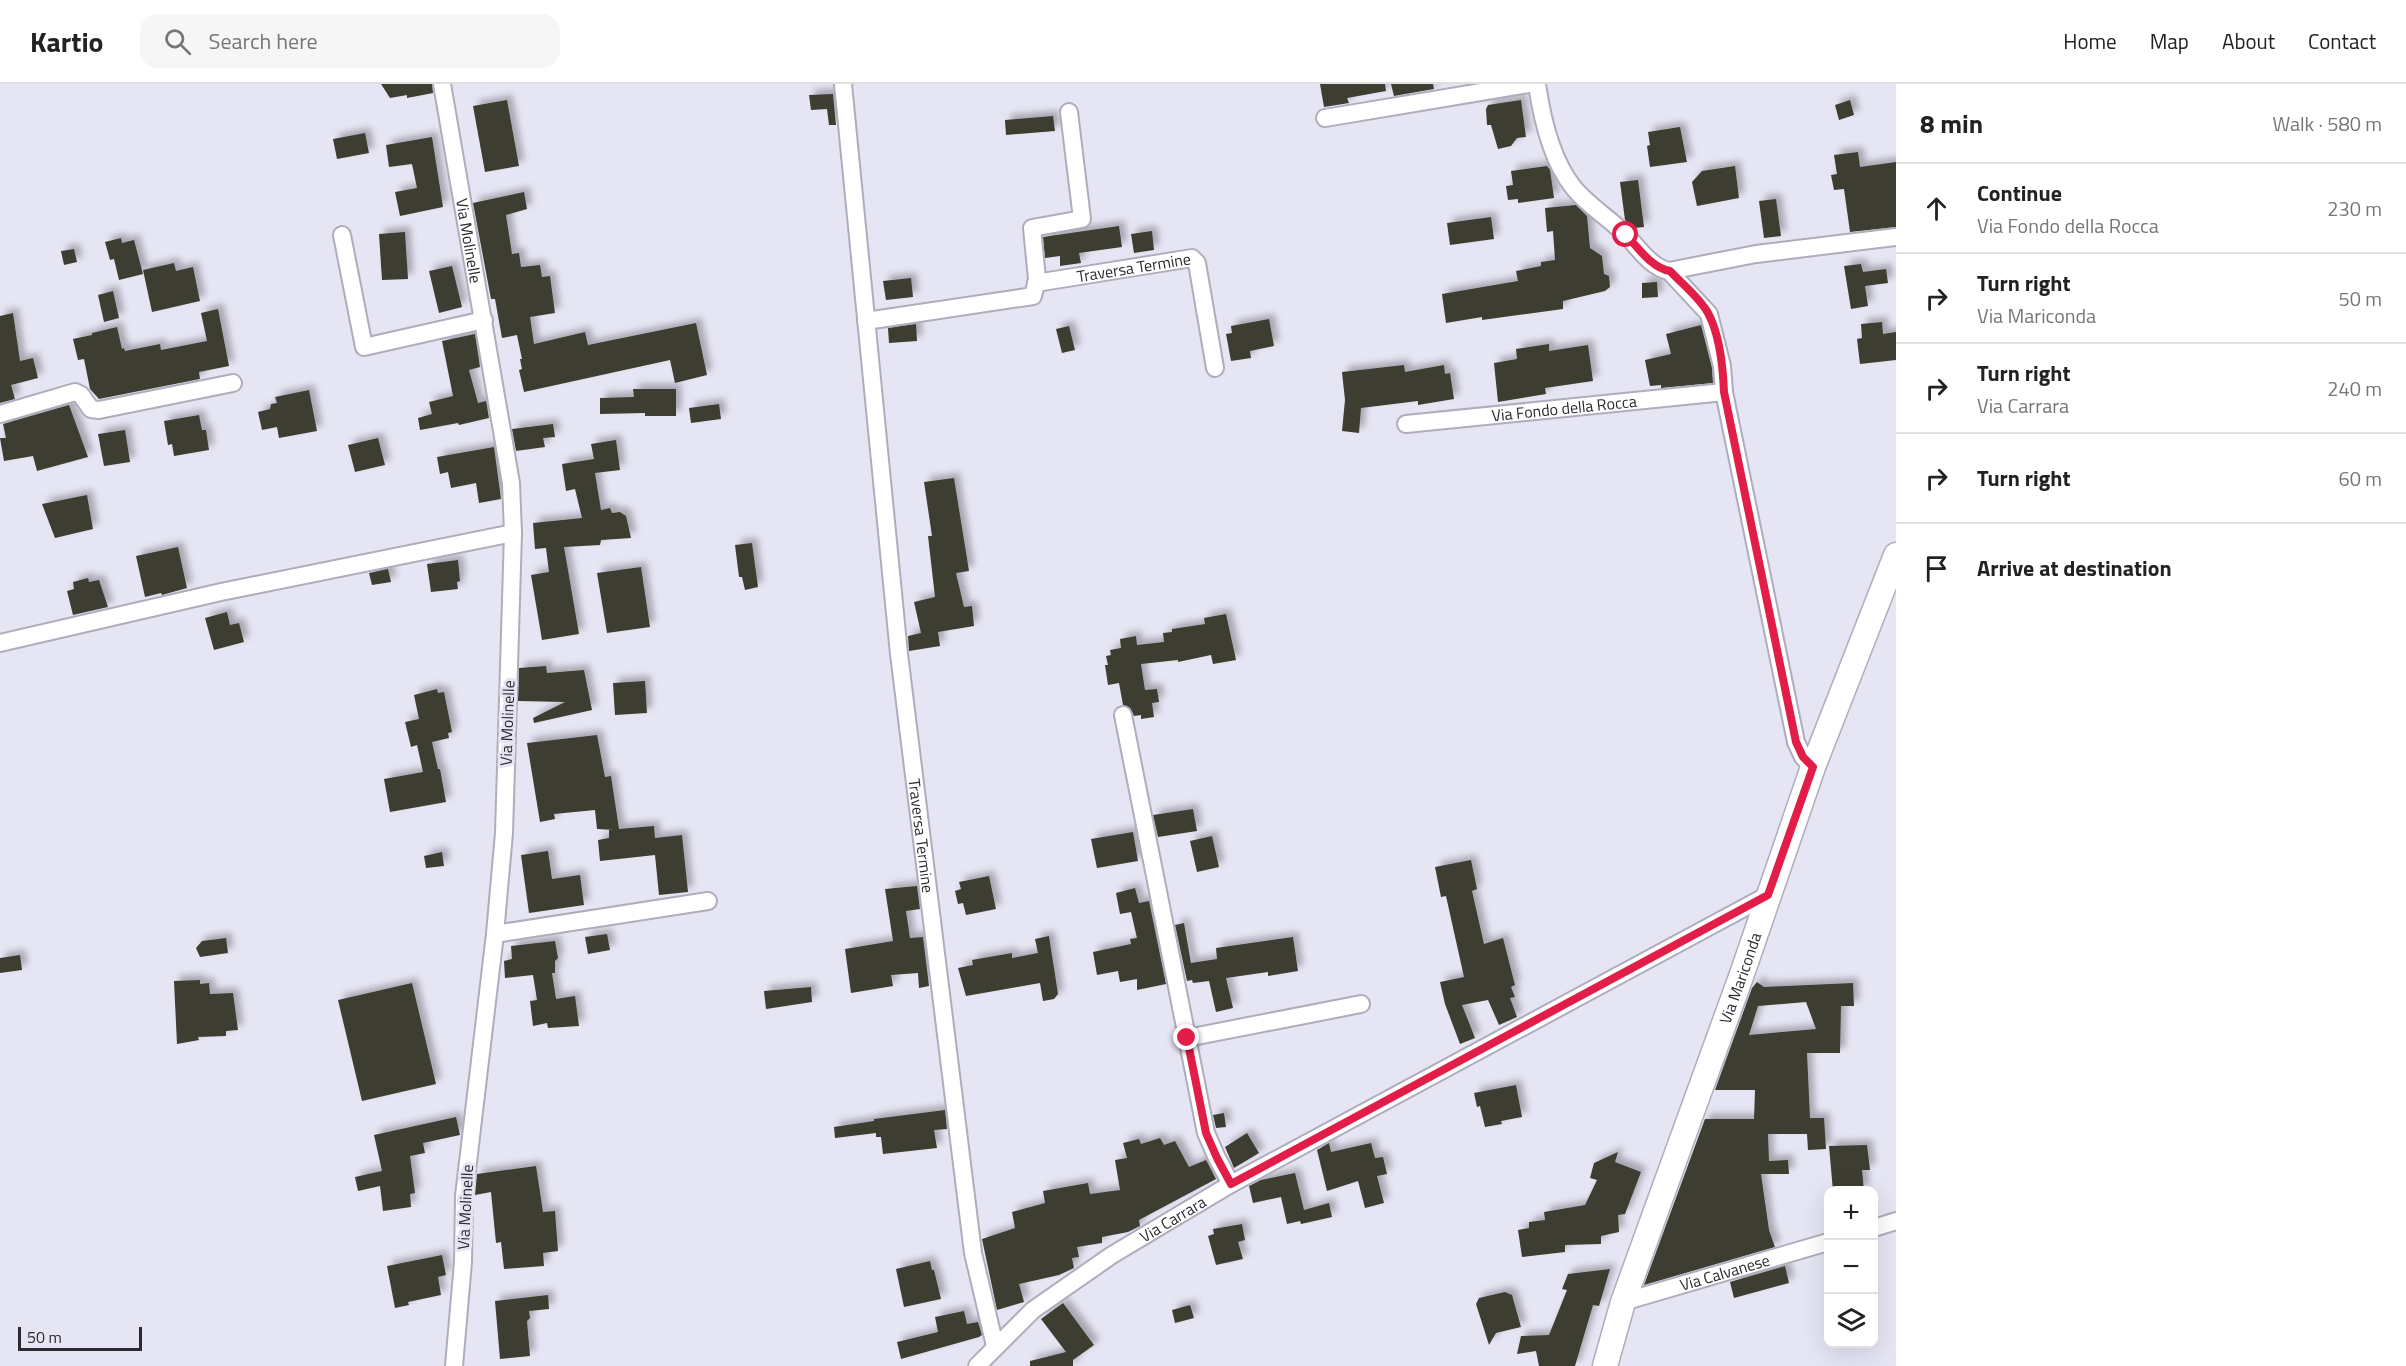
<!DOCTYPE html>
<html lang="en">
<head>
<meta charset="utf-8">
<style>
  body { margin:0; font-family:"Titillium Web",sans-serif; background:#f6f6f6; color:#222 }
  .controls { position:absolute; right:18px; bottom:18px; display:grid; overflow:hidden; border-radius:12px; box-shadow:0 6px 24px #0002 }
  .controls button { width:54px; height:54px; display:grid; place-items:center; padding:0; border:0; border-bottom:2px solid #e0e0e0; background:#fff; color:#222; font:30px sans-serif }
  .scale { position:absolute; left:18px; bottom:15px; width:124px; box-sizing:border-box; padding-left:6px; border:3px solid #2a2a2f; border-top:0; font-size:16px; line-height:21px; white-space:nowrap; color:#2a2a2f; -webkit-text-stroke:4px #e6e5f4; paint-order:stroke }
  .stop { position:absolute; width:18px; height:18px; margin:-14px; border:4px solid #e11d48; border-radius:50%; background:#fff }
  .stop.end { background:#e11d48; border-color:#fff; box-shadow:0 2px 6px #0008 }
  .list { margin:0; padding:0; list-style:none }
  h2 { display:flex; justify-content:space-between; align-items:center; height:78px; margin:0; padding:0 24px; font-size:26px }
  h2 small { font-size:20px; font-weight:400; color:#767676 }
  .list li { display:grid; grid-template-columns:39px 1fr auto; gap:18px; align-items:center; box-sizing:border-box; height:90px; padding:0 24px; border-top:2px solid #e0e0e0 }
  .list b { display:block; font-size:22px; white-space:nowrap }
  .list p { margin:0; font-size:20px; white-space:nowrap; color:#767676 }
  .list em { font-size:20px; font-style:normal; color:#767676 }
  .icon { flex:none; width:33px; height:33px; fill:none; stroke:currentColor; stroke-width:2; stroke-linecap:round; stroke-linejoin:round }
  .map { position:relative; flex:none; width:1896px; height:1282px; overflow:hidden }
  header { display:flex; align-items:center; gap:36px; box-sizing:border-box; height:84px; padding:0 30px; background:#fff; border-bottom:2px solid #e0e0e0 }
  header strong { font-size:28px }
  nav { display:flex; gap:33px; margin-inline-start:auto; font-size:21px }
  .search { width:420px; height:54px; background:#f6f6f6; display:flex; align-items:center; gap:15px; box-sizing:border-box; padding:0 21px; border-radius:18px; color:#767676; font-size:22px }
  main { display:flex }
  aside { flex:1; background:#fff }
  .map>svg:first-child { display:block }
  .building { fill:#3e3c30; fill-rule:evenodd; filter:url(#shadow) }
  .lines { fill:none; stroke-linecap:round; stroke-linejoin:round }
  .street-casing { stroke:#aeadbb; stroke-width:20 }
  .secondary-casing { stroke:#aeadbb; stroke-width:27 }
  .street { stroke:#fff; stroke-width:16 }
  .secondary { stroke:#fff; stroke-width:24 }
  .route { stroke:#e11d48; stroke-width:8 }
  .labels { text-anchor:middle; stroke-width:6; stroke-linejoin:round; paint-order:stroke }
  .street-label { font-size:16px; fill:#2a2a2f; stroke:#e6e5f4 }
</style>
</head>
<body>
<header>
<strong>Kartio</strong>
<div class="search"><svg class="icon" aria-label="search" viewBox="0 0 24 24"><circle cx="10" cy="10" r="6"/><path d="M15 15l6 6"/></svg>Search here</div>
<nav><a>Home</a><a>Map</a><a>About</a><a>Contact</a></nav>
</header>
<main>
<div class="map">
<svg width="1896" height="1282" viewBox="0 0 1896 1282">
  <defs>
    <filter id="shadow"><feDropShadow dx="5.5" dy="-5.5" stdDeviation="3" flood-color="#0004"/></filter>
  </defs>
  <rect width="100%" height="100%" fill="#e6e5f4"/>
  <g class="building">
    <polygon points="381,0 432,0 433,9 407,14 407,11 390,14"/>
    <polygon points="1320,0 1385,0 1386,7 1347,14 1349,19 1324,23"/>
    <polygon points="1391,0 1433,0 1434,5 1394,12"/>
    <polygon points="833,10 836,41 829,41 827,25 811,26 809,11"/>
    <polygon points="507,16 519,82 485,88 473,22"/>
    <polygon points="1521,16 1526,53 1517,54 1511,62 1498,65 1491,41 1487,41 1486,25 1488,21"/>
    <polygon points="1850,16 1854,31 1839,36 1835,21"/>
    <polygon points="1053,32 1055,47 1006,51 1005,36"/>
    <polygon points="1680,43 1687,78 1650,83 1647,62 1650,61 1648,48"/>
    <polygon points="365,49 369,69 337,75 333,55"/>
    <polygon points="432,53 443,123 400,132 395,108 417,104 412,80 389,83 386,61"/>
    <polygon points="1858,68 1860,83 1896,78 1896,143 1850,148 1844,105 1834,106 1831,91 1837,90 1834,71"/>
    <polygon points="1547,82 1550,86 1554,114 1518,119 1518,115 1508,116 1506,102 1513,101 1511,87"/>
    <polygon points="1735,82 1739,114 1697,122 1692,98 1702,87"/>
    <polygon points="1638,96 1644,143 1634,144 1625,136 1620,98"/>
    <polygon points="524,108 527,125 506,131 512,170 519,169 521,183 540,181 542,193 550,192 555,229 530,233 534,260 585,248 588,261 696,239 707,291 675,299 670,276 524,308 519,286 522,285 520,275 522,275 517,251 502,254 495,215 491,215 473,119"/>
    <polygon points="1776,115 1781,152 1764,154 1759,117"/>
    <polygon points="1576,121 1587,132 1590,164 1602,172 1604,190 1609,192 1610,203 1605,207 1563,217 1563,225 1482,236 1482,233 1446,239 1442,210 1518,197 1516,187 1541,182 1541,178 1555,176 1553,147 1547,148 1545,124"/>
    <polygon points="1491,133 1494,155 1450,161 1447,139"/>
    <polygon points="1119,142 1122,163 1079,169 1081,179 1060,182 1060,172 1045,174 1043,153"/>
    <polygon points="1152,147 1154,166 1134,169 1131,150"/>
    <polygon points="405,148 408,195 382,196 379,150"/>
    <polygon points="121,154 122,159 134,156 143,190 119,196 114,175 110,176 105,158"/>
    <polygon points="74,165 77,178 64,181 61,167"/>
    <polygon points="174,179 176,187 193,183 200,217 152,228 143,186"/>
    <polygon points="1861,180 1863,188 1886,185 1888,199 1865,202 1868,222 1851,225 1844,182"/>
    <polygon points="452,182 462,223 439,229 429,187"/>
    <polygon points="911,194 913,213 886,216 883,197"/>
    <polygon points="1657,198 1658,213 1642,214 1642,199"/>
    <polygon points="113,207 119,234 104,238 98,211"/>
    <polygon points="218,225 229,282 199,288 200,295 99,315 90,305 84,275 78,276 73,255 92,251 92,249 117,243 122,265 124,264 125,267 160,260 161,266 207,257 201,229"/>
    <polygon points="13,229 20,277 33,274 38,294 11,301 15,315 0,319 0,232"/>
    <polygon points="1269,235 1274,262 1250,267 1251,274 1231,277 1226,250 1232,249 1231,242"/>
    <polygon points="1882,238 1883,250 1896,248 1896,276 1860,280 1857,255 1862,254 1861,240"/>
    <polygon points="916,240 917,257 889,259 888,244"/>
    <polygon points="1701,241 1712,284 1713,299 1661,304 1661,301 1650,302 1645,276 1671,270 1666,250"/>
    <polygon points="1069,242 1075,266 1062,269 1056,245"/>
    <polygon points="475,250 480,283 469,286 478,319 486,317 489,334 459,341 458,339 420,346 418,334 432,330 429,318 453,312 442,257"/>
    <polygon points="1549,260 1549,267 1588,261 1593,297 1545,304 1546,310 1498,318 1494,279 1517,275 1516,265"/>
    <polygon points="1404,281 1405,288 1444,281 1445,290 1450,289 1454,315 1418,321 1418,317 1361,324 1359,349 1342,347 1345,316 1342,288"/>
    <polygon points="633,305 676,305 676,332 645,332 645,329 600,330 600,314 634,313"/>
    <polygon points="309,306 317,347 279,354 277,343 262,346 258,328 270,325 271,320 277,319 275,313"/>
    <polygon points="719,320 721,335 691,339 689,324"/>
    <polygon points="69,321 88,373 37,387 33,372 4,377 0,354 6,354 3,340"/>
    <polygon points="199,331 202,346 206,346 209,366 174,372 172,360 168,361 164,337"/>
    <polygon points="553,340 555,353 543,354 545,363 516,367 512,345"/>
    <polygon points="125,346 130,378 104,382 98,350"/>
    <polygon points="378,354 385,381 355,388 348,361"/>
    <polygon points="616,356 620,386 595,389 601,426 610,424 612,429 620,428 626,432 631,454 601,456 600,461 564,463 579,550 542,556 531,491 549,488 546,464 535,465 533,439 582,434 575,405 566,407 562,380 594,375 591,360"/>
    <polygon points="494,363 501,415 479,419 476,399 451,404 448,388 440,390 437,373"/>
    <polygon points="954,394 969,487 956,489 964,523 972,522 974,542 938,548 940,562 909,567 908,552 921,549 914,518 935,513 928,452 932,452 924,398"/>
    <polygon points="87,411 93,445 55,454 42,420"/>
    <polygon points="752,459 758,503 745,506 742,493 739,493 735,461"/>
    <polygon points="178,463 187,504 162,511 161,509 145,513 136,472"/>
    <polygon points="458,476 460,497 457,498 458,505 431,508 427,480"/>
    <polygon points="641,483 650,543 607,549 597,489"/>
    <polygon points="388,485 391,498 372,501 369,489"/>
    <polygon points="88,494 89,498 99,496 108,523 73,531 67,507 74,505 73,498"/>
    <polygon points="227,528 230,541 239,539 244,558 214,566 205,534"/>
    <polygon points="1226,530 1236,576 1213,580 1211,571 1178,578 1178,576 1141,580 1145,606 1157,605 1159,618 1152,619 1154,633 1141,635 1141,631 1134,632 1130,624 1123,621 1119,599 1108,601 1105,581 1108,581 1106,572 1111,571 1110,566 1121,564 1120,555 1136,552 1137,561 1164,558 1163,549 1172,548 1172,545 1205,540 1204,534"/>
    <polygon points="546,582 547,589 584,586 592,626 534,639 533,634 565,618 518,617 519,584"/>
    <polygon points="645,597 647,629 615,631 613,599"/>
    <polygon points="437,605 438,609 444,608 452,648 448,649 449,654 432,658 438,685 440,685 446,718 390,728 384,695 423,688 417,661 411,663 405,638 419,635 414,611"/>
    <polygon points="597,651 605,693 611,692 619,745 654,742 655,754 682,751 688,808 659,811 655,771 600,777 598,756 609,754 609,746 614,746 597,745 595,726 554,730 555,735 540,738 527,659"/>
    <polygon points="1193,725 1197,747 1158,753 1153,731"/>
    <polygon points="1133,748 1138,777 1097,784 1091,755"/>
    <polygon points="1212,752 1219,783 1197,788 1190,757"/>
    <polygon points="548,767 552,795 580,791 584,821 529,829 521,771"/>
    <polygon points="442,768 444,782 426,784 424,772"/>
    <polygon points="1471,776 1477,805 1472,807 1484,860 1503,854 1515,901 1511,903 1515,913 1510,914 1517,933 1499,941 1488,916 1462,921 1475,954 1460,960 1445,920 1440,898 1464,893 1446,812 1441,813 1435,783"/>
    <polygon points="989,792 996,825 966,831 963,819 958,820 955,807 961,805 959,798"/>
    <polygon points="917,802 920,825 906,827 910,854 923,853 929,902 919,904 918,889 891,891 893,902 851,909 845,865 893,857 885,805"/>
    <polygon points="1135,804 1139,819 1149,817 1166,900 1137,906 1137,895 1120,898 1118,887 1097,891 1093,868 1131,860 1130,855 1137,854 1131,828 1120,830 1116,809"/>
    <polygon points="1184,839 1191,879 1217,875 1216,864 1293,853 1298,887 1268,892 1268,888 1226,894 1233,924 1216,928 1209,897 1193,899 1192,896 1187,897 1175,841"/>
    <polygon points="607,850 610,866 588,870 585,853"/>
    <polygon points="1049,852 1058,910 1054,915 1043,917 1040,899 966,912 958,884 973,881 972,876 1012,869 1012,874 1038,869 1035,855"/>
    <polygon points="226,854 228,869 200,873 196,864 202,857"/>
    <polygon points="555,857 558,874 555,877 555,889 552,889 556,915 575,912 579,942 548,944 547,939 533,942 530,917 537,916 533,891 505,894 504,877 512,875 511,862"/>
    <polygon points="20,871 22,886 0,889 0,874"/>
    <polygon points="200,896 200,900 209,899 210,910 233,909 238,946 226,947 226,952 198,953 199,956 177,960 174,897"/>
    <path d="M1757,898L1764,903L1853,899L1854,922H1841L1840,969H1807L1810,1034H1824L1826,1065L1808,1066L1807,1050H1768L1769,1077L1788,1076L1789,1090H1761L1769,1146L1775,1163L1644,1201L1705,1035H1754L1755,1006H1715L1752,904ZM1806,918L1816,945L1749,951L1758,922Z"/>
    <polygon points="412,899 436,1000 362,1017 338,916"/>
    <polygon points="811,903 812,918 766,925 764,907"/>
    <polygon points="1516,1001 1522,1033 1501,1037 1502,1040 1485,1043 1480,1022 1477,1023 1474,1009"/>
    <polygon points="945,1026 947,1045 934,1046 937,1064 883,1070 881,1053 876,1053 876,1049 835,1054 834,1043 874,1037 874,1035"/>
    <polygon points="1224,1029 1226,1043 1216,1044 1213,1031"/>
    <polygon points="456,1033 460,1051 423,1059 425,1069 410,1072 415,1109 410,1110 411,1123 383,1127 380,1102 358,1107 355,1093 382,1087 374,1051"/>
    <polygon points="1247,1049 1259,1069 1234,1084 1225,1063"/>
    <polygon points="1160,1054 1164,1061 1175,1057 1189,1083 1206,1076 1216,1095 1139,1136 1140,1142 1128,1148 1102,1153 1102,1159 1077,1163 1079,1173 1072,1174 1074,1184 1059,1191 1019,1200 1024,1218 997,1226 982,1155 1015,1144 1012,1128 1045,1119 1043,1107 1088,1099 1090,1110 1120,1106 1115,1076 1127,1074 1123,1059 1139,1055 1141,1060"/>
    <polygon points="1329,1059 1331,1068 1371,1059 1375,1074 1383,1073 1387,1090 1377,1092 1384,1119 1365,1124 1358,1097 1327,1107 1317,1066"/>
    <polygon points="1867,1061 1870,1086 1862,1086 1864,1107 1833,1107 1829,1062"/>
    <polygon points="1618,1068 1615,1078 1641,1088 1625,1130 1618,1131 1619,1148 1601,1152 1601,1160 1565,1161 1565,1168 1522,1173 1518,1146 1529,1144 1529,1138 1545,1136 1544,1128 1585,1121 1597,1096 1590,1094 1594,1079"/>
    <polygon points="536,1082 543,1128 555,1127 558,1167 543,1169 544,1182 504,1185 501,1158 496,1159 491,1108 475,1111 477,1090"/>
    <polygon points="1295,1089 1304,1126 1329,1119 1332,1133 1301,1140 1300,1137 1287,1140 1281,1113 1253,1119 1249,1102 1261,1096"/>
    <polygon points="1242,1140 1245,1156 1238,1158 1243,1175 1216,1181 1208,1152 1214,1150 1213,1145"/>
    <polygon points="442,1171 446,1191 438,1193 441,1211 408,1218 409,1221 395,1224 387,1182"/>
    <polygon points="930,1177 932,1186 934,1186 941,1215 904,1223 896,1185"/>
    <polygon points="1785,1182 1789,1199 1734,1214 1730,1198"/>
    <polygon points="1610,1185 1599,1222 1593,1221 1575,1282 1539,1282 1536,1267 1517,1270 1521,1252 1549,1251 1567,1206 1562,1205 1568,1190"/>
    <polygon points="1505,1208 1512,1211 1521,1243 1496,1249 1489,1261 1476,1220 1479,1214"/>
    <polygon points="548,1211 549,1225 529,1227 530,1234 527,1237 530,1272 500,1275 495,1217"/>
    <polygon points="1063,1219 1094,1261 1073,1276 1073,1282 1030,1282 1030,1277 1066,1268 1041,1235"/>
    <polygon points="1190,1221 1194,1234 1175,1239 1172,1226"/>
    <polygon points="964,1227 967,1240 978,1238 982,1251 979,1253 901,1275 897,1258 938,1248 935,1233"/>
  </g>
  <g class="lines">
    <defs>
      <g id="street">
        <path id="s1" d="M442,0L511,399L513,449L504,749L495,850L464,1112L463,1178L454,1282"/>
        <path id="s2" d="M843,0L899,570L973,1169L995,1262"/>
        <path d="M1537,0C1542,35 1551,75 1573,103C1588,122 1611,135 1628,153C1639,165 1652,184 1669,187L1756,170L1896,153"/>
        <polyline points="1325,34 1529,0"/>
        <polyline points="342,151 364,263 484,236"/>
        <polyline points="1669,187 1709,230 1722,282 1724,308"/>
        <path id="s3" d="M1036,199L1192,174L1197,179L1215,284"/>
        <polyline points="866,237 1033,212 1037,195 1032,144 1082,135 1069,28"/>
        <polyline points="0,330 75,308 81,311 91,325 99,326 233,299"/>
        <path id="s4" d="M1406,340L1724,308L1796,658L1803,673L1813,683"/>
        <polyline points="0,559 221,508 513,449"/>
        <polyline points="1123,631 1206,1049 1217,1074 1231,1100"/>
        <polyline points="495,850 708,817"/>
        <polyline points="1187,954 1361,920"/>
        <polyline points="1874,1144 1896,1137"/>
        <path id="s5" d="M1623,1218L1828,1158"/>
        <path id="s6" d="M977,1282L1033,1226L1112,1171L1231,1100L1768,811"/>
      </g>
      <g id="secondary">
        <path id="s7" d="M1605,1282L1623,1218L1742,890L1813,683L1896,471"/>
      </g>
    </defs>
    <use href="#street" class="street-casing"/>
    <use href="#secondary" class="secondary-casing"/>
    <use href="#street" class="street"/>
    <use href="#secondary" class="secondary"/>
  </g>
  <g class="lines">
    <path class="route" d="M1187,954L1206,1049L1217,1074L1231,1100L1768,811L1813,683L1803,673L1796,658L1724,308C1723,284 1720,251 1708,229C1699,213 1682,200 1670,187C1652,184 1638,164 1626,151"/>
  </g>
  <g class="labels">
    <g class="street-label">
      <text dy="6" stroke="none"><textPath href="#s1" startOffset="159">Via Molinelle</textPath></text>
      <text dy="6" stroke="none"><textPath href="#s3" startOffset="99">Traversa Termine</textPath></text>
      <text dy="6" stroke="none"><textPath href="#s4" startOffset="159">Via Fondo della Rocca</textPath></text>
      <text transform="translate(507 639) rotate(-88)" y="6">Via Molinelle</text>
      <text dy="6" stroke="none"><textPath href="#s2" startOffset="756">Traversa Termine</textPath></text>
      <text dy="6" stroke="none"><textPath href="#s7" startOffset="411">Via Mariconda</textPath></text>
      <text transform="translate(465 1123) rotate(-87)" y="6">Via Molinelle</text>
      <text dy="6" stroke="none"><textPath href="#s6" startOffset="246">Via Carrara</textPath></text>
      <text dy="6" stroke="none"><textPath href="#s5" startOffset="106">Via Calvanese</textPath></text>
    </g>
  </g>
</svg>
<div class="controls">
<button>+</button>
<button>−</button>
<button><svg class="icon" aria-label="layers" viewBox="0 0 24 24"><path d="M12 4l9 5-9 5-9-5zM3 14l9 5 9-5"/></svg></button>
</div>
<div class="scale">50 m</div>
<div class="stop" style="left:1626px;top:151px"></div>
<div class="stop end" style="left:1187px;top:954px"></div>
</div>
<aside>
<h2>8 min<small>Walk · 580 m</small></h2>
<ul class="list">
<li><svg class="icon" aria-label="ahead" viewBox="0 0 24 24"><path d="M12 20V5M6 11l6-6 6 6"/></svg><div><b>Continue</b><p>Via Fondo della Rocca</p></div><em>230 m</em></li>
<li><svg class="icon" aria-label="right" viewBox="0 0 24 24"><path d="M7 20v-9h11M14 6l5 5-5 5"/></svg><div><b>Turn right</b><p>Via Mariconda</p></div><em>50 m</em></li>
<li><svg class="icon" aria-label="right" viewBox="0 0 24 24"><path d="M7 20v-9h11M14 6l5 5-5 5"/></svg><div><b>Turn right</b><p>Via Carrara</p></div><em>240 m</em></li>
<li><svg class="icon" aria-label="right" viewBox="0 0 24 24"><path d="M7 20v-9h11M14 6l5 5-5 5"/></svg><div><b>Turn right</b></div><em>60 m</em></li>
<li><svg class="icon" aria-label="arrive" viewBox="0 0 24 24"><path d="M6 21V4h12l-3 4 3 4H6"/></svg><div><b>Arrive at destination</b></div></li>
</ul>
</aside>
</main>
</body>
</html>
